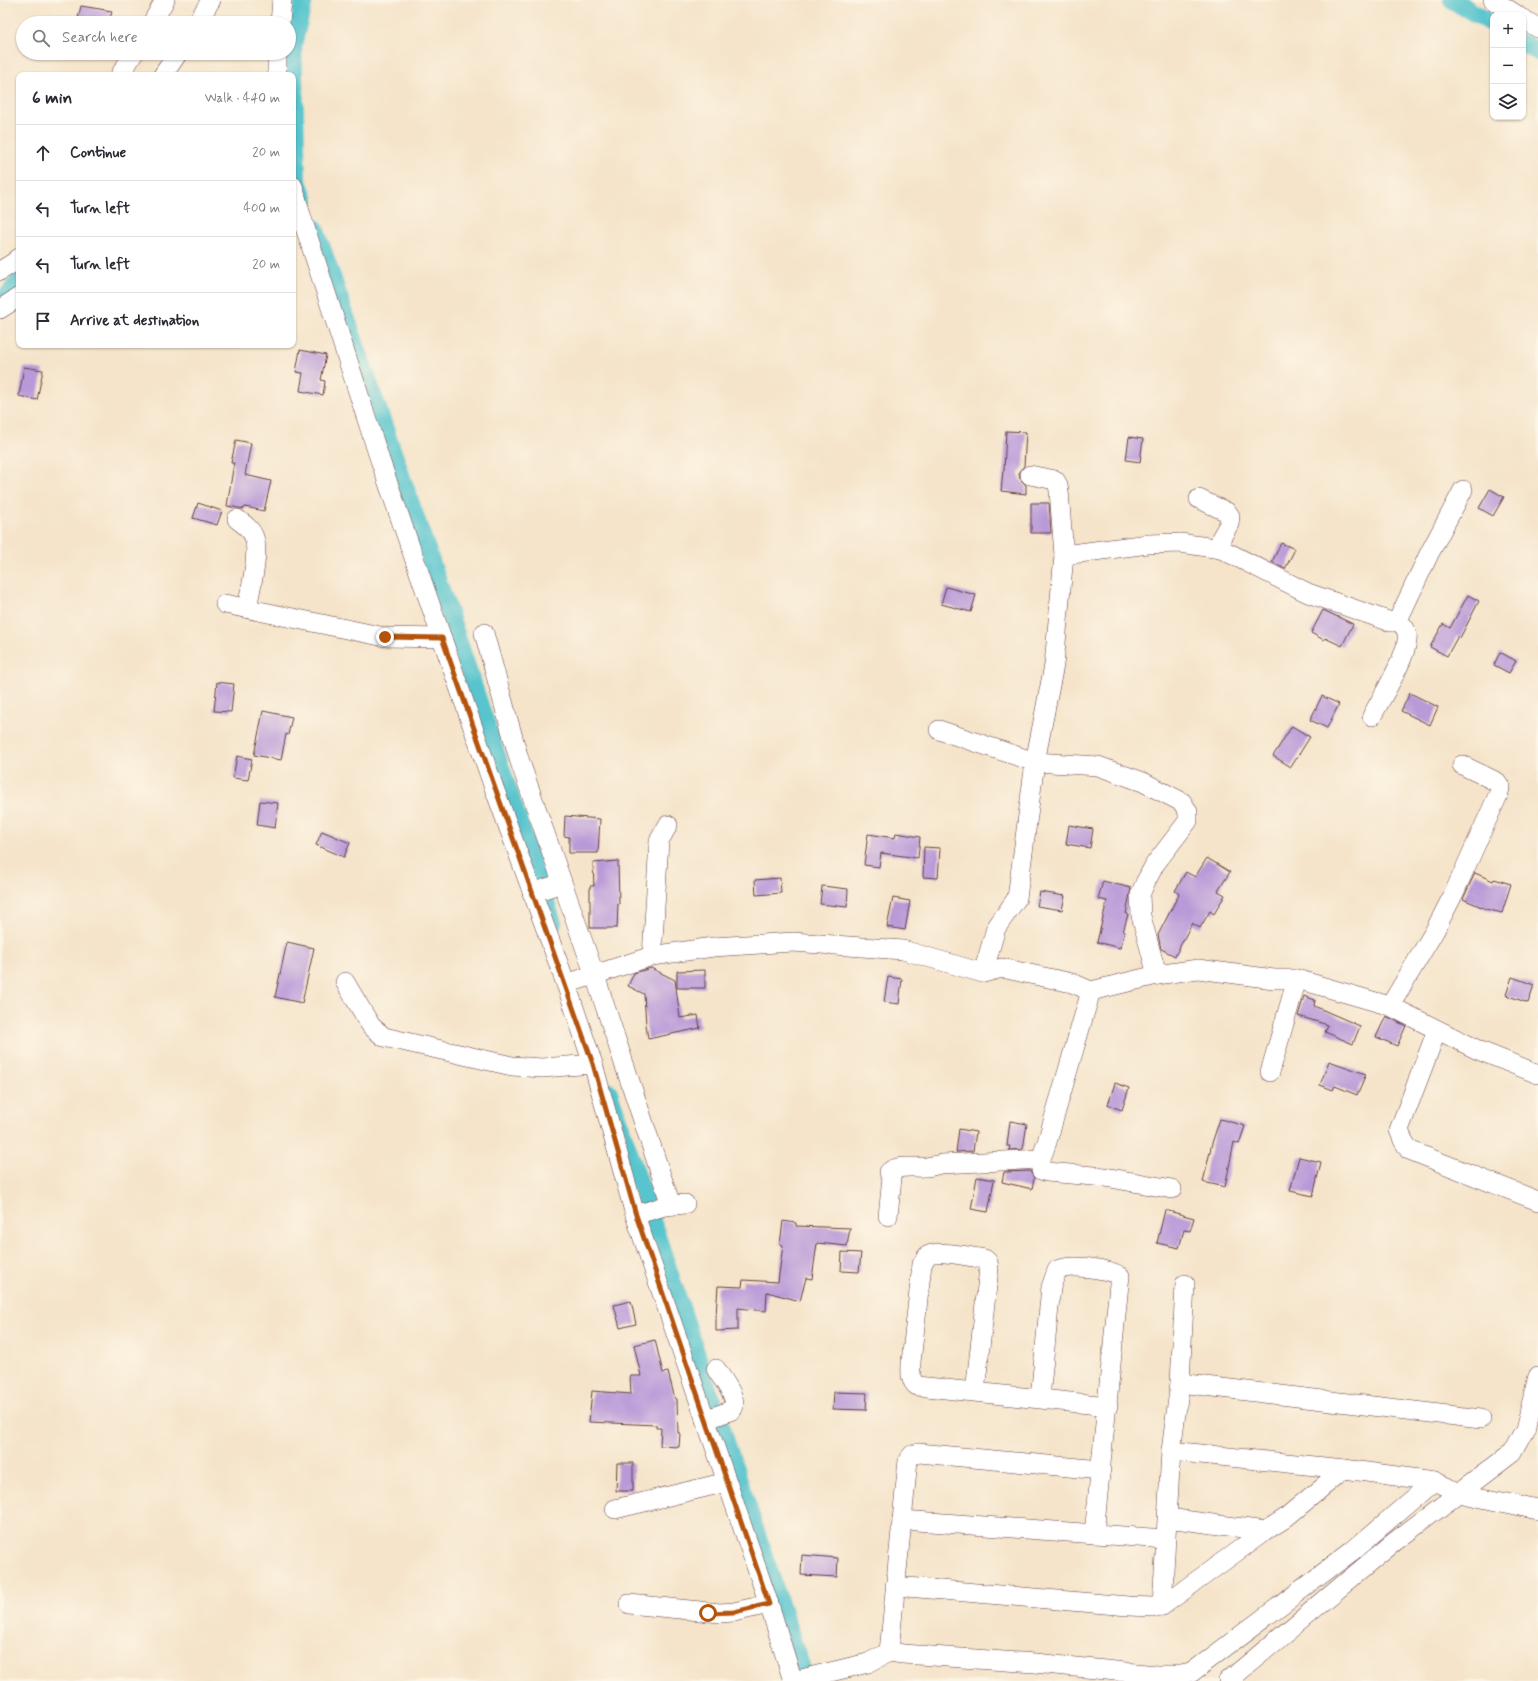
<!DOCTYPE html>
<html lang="en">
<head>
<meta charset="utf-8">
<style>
  body { margin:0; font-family:Mynerve,sans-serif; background:#f2f2f3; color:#2b2b33 }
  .controls { position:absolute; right:12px; top:12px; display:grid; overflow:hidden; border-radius:8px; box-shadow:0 1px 3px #0004 }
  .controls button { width:36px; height:36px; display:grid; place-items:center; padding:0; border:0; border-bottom:1px solid #e1e1e2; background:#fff; color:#2b2b33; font:20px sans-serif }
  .stop { position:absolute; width:12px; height:12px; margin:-9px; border:3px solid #b45309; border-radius:50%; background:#fff }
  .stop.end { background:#b45309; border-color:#fff; box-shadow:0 1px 4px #0008 }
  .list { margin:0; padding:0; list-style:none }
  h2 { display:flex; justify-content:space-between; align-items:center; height:52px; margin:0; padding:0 16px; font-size:17px }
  h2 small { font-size:13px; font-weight:400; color:#7c7c81 }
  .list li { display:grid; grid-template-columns:26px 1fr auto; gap:12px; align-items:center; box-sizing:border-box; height:56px; padding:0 16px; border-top:1px solid #e1e1e2 }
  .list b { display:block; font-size:15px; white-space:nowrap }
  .list em { font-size:13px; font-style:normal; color:#7c7c81 }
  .icon { flex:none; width:22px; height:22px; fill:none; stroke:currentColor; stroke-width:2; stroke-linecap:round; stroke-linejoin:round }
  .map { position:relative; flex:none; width:1538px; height:1681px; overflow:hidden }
  .search { position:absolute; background:#fff; box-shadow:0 1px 3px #0004; left:16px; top:16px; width:280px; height:44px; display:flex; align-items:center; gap:10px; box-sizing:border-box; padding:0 14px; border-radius:22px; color:#7c7c81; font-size:15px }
  .panel { position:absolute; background:#fff; box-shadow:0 1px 3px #0004; left:16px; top:72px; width:280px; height:276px; border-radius:8px }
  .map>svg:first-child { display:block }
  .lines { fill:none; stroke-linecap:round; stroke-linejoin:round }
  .canal { stroke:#58c5ce; stroke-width:18 }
  .building { fill:#b99ad8 }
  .minor-casing { stroke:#643d43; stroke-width:20 }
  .minor { stroke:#fff; stroke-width:19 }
  .route { stroke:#b45309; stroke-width:5 }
</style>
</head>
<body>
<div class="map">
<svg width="1538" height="1681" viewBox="0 0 1538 1681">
  <rect width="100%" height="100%" fill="#fcf5e5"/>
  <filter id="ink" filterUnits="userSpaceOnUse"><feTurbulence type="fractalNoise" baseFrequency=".025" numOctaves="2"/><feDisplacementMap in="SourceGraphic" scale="8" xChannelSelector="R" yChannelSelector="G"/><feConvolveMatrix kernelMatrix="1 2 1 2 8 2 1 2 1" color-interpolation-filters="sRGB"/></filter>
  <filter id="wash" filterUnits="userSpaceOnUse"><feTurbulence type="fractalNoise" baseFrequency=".012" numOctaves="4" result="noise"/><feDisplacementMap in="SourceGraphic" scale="16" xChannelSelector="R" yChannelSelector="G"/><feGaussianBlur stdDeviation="0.9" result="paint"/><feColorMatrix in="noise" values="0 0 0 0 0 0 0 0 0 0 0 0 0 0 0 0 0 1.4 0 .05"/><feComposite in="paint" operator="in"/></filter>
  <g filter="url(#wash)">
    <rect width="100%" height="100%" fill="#f5e4ca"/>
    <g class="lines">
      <g class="canal">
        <polyline points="304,0 293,45 297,179 305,200"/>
        <polyline points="1452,0 1493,24"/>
        <polyline points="1523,43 1538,52"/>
        <polyline points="315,228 447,607 553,923"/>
        <polyline points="0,299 7,296 19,281"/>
        <polyline points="609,1092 806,1681"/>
      </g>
    </g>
    <g id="blocks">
      <g class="building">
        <polygon points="81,6 112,11 109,23 77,23"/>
        <polygon points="300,350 326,355 321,380 325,381 323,395 300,391 303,373 296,372"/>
        <polygon points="24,367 43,370 37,400 19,396"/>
        <polygon points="1006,431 1026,432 1024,466 1019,473 1020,479 1026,485 1026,494 1001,491 1003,471 1004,471"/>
        <polygon points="1129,437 1143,439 1140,462 1126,460"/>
        <polygon points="236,440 251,443 245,475 271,481 264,511 245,507 244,509 227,506 234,463 231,463"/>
        <polygon points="1490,489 1504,497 1493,516 1479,508"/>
        <polygon points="198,503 222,511 217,525 193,518"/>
        <polygon points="1031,503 1049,503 1051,533 1031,533"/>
        <polygon points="1281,543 1295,549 1285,569 1272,562"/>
        <polygon points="946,587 976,595 971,612 941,604"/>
        <polygon points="1468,595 1479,601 1460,638 1458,636 1447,656 1430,647 1443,624 1450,628"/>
        <polygon points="1323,610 1353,624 1342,646 1325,638 1324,640 1311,633"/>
        <polygon points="1500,652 1516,661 1509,673 1494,665"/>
        <polygon points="217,682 234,684 231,712 214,711"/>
        <polygon points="1410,693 1438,707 1430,725 1401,711"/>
        <polygon points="1322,696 1339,704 1327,728 1310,720"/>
        <polygon points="263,711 292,717 288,735 286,734 281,760 254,755"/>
        <polygon points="1292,726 1310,737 1291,767 1273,756"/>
        <polygon points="237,756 252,759 248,780 233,778"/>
        <polygon points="260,801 278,803 275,828 257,825"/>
        <polygon points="565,816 600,819 598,853 569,853 569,837 564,836"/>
        <polygon points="1069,825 1093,829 1090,848 1066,844"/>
        <polygon points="322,831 350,843 344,857 316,845"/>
        <polygon points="896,833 920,837 918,858 881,853 879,867 864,865 868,834 895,838"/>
        <polygon points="924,847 940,848 938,878 923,877"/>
        <polygon points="1207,858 1230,872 1218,891 1225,895 1214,914 1210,911 1200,928 1192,923 1175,956 1161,949 1158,935 1179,894 1175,891 1186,872 1195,877"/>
        <polygon points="618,861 619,904 618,904 617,928 590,928 590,886 594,886 593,863"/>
        <polygon points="1475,873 1493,881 1494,879 1511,884 1502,913 1486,909 1463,899"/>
        <polygon points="780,878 781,893 756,895 755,880"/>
        <polygon points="1103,881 1131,888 1126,914 1128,914 1123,932 1125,932 1120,948 1097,942 1107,901 1098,899"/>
        <polygon points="822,886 848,889 847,907 820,904"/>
        <polygon points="1040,892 1065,896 1062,910 1037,906"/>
        <polygon points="893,898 910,901 905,930 887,927"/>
        <polygon points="287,942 314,948 302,1003 275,997"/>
        <polygon points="651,968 675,980 680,1018 698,1015 700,1028 648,1039 646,1025 644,994 628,986 634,973"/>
        <polygon points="705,970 705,988 677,988 677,971"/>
        <polygon points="888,977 902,979 899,1004 884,1002"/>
        <polygon points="1512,977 1534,985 1528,1003 1506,995"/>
        <polygon points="1304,996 1315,1000 1314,1006 1360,1026 1353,1044 1325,1032 1328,1025 1298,1016"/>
        <polygon points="1386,1016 1406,1026 1397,1046 1376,1037"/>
        <polygon points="1329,1061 1366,1074 1357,1095 1335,1086 1333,1090 1320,1085"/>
        <polygon points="1115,1083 1129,1088 1122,1110 1108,1105"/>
        <polygon points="1220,1119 1245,1126 1239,1144 1234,1142 1225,1187 1203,1182 1212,1143"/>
        <polygon points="1010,1121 1027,1124 1023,1149 1009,1150 1010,1146 1007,1146"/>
        <polygon points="959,1129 976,1132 973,1151 956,1152"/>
        <polygon points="1299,1157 1321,1162 1313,1196 1290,1191"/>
        <polygon points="1030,1171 1034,1178 1032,1189 1002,1182 1004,1172"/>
        <polygon points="977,1177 994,1180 988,1212 971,1209"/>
        <polygon points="1165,1210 1194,1218 1190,1231 1184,1230 1179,1248 1157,1243"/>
        <polygon points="783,1221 796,1223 796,1226 850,1228 847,1246 817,1243 812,1279 806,1278 800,1301 767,1292 766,1311 738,1308 738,1330 716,1331 716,1315 718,1286 742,1287 743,1280 778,1282 783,1245 780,1244"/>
        <polygon points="842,1252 861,1253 859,1272 841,1271"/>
        <polygon points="631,1301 636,1324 620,1328 614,1305"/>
        <polygon points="655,1340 663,1373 668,1372 675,1399 677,1399 678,1433 680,1433 679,1447 660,1446 661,1428 656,1428 656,1425 589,1422 592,1391 631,1394 630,1376 641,1376 634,1345"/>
        <polygon points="834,1392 867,1393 866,1410 833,1409"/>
        <polygon points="617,1463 633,1463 633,1491 616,1491"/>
        <polygon points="802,1555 838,1558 837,1577 801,1575"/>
      </g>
    </g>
  </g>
  <g filter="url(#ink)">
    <use href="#blocks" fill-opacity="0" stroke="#643d43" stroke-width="1"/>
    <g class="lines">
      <defs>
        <g id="minor">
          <polyline points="1493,0 1517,15"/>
          <polyline points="1523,19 1538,28"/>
          <polyline points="152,23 165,0"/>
          <polyline points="197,23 211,0"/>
          <polyline points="280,23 282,0"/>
          <polyline points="120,75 134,53"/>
          <polyline points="163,75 178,53"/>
          <polyline points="277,75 277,53"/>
          <polyline points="293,186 301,215 380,460 493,785 566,984 593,1064 635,1215 769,1604 793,1681"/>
          <polyline points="0,271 13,263 19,258"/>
          <polyline points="0,309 19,297"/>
          <polyline points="1199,499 1227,512 1230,516 1229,524 1221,538 1221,549"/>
          <path d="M237,519C244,524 251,529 254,537C260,554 250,591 247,608"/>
          <polyline points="1064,555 1148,544 1180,543 1221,549 1308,593 1391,622 1398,620 1429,554 1463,490"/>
          <polyline points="225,604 385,637 442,638"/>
          <polyline points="484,633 519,759 595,976 671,1205"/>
          <path d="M1372,716C1381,698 1411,652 1407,633C1406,628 1401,624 1398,620"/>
          <polyline points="939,730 1035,762 1098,766 1143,782 1182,802 1188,812 1188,821 1155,864 1145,883 1140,895 1141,916 1157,975"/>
          <polyline points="532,893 562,883"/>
          <polyline points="652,956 659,841 668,825"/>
          <polyline points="983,973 996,928 1017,898 1035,762 1054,665 1064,555 1059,491 1058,485 1055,480 1030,475"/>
          <polyline points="345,982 371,1026 384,1037 512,1066 542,1068 593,1064"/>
          <polyline points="566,984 652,956 713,947 793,942 903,950 983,973 1002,968 1072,983 1091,991 1157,975 1198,969 1274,979 1297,979 1390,1006 1478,1050 1538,1074"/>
          <polyline points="1091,991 1047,1142 1041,1159 1041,1170 1047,1172 1105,1177 1172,1189"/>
          <polyline points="1390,1006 1434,932 1453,895 1499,793 1500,787 1497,782 1462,765"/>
          <polyline points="1437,1030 1399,1130 1403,1140 1409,1150 1538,1201"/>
          <polyline points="1270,1072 1297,979"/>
          <polyline points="635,1215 665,1206 685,1204"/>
          <path d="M888,1216L892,1178L889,1172C899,1164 913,1168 924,1167C930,1167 936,1165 941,1164L1041,1159"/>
          <polyline points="1180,1383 1481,1419"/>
          <path d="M975,1392L989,1268L988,1262L985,1259C973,1257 935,1249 927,1256C925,1258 924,1262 922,1264L911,1362C911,1371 909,1380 917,1386L1108,1406"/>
          <path d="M1040,1398L1051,1287L1057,1270C1070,1264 1107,1268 1120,1276L1119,1284L1094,1534"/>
          <path d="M705,1420L732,1410C740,1400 722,1379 716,1369"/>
          <polyline points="1171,1451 1344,1469 1434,1481 1459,1493 1538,1510"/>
          <polyline points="615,1509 727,1482"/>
          <polyline points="1168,1518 1265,1531"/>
          <polyline points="902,1520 1165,1539"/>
          <polyline points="895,1586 1128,1606 1152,1607 1162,1606 1265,1531 1284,1519 1344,1469"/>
          <polyline points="629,1604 720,1613 734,1612 769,1604"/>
          <polyline points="1162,1606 1171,1451 1180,1383 1185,1284"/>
          <polyline points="889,1652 908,1460 912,1455 919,1453 1101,1470"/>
          <polyline points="793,1681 868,1663 889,1652 903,1654 1035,1663 1156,1675 1181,1675 1191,1673 1351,1552 1434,1481"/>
          <polyline points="1228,1681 1393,1543 1513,1452 1525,1430 1538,1376"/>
        </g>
      </defs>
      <use href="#minor" class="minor-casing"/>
      <use href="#minor" class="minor"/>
    </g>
  </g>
  <g class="lines" filter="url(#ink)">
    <polyline class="route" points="385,637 442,638 593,1064 636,1215 769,1604 734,1612 708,1613"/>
  </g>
</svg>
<div class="controls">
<button>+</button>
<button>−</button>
<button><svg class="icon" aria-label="layers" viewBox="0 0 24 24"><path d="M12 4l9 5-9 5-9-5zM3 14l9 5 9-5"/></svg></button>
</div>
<div class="stop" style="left:708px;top:1613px"></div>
<div class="stop end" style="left:385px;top:637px"></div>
<div class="search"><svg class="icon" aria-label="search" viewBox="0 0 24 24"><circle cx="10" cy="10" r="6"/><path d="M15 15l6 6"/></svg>Search here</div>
<section class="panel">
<h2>6 min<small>Walk · 440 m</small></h2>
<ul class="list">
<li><svg class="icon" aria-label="ahead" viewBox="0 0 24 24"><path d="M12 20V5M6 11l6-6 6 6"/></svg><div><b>Continue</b></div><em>20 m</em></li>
<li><svg class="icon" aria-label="left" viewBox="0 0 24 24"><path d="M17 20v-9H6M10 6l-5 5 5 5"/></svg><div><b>Turn left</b></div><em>400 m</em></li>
<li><svg class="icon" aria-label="left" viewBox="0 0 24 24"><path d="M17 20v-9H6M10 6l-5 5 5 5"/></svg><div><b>Turn left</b></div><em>20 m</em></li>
<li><svg class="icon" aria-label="arrive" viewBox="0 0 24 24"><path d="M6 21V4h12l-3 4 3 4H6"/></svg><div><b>Arrive at destination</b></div></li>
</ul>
</section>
</div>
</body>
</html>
